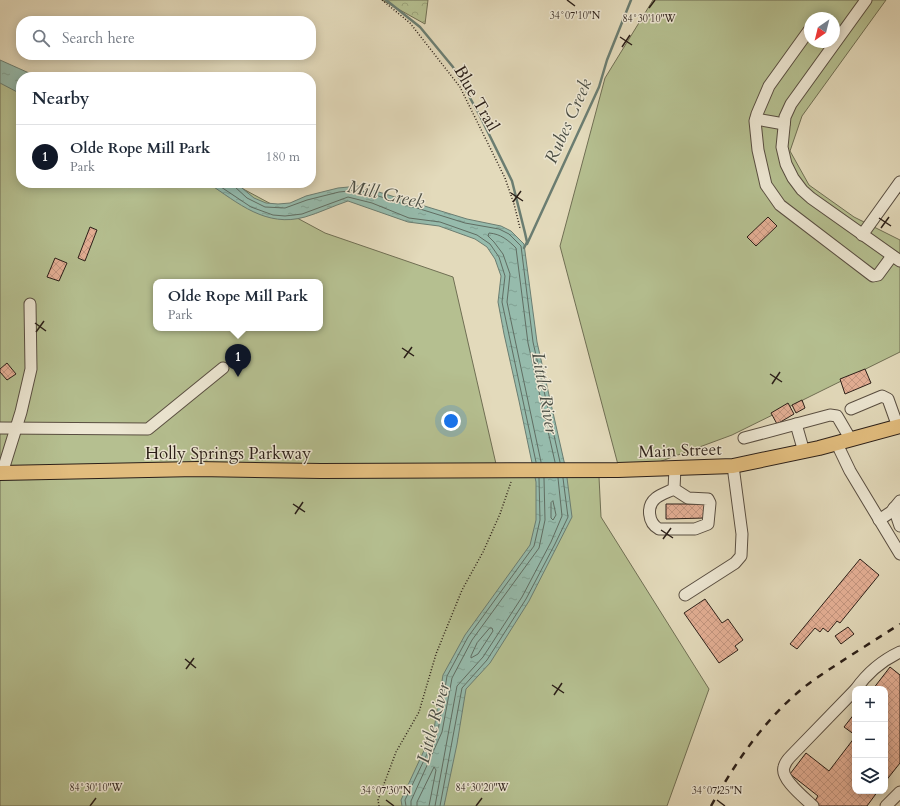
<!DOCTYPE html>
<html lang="en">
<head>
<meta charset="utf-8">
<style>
  body { margin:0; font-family:Cardo,serif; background:#f2f2f3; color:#1f2937 }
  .controls { position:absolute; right:12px; bottom:12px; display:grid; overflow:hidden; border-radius:8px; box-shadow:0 2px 10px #0003 }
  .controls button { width:36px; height:36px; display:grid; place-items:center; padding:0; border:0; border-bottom:1px solid #e0e1e3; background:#fff; color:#1f2937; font:20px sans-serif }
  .compass { position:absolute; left:804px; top:12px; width:36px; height:36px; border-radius:50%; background:#fff; box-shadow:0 2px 10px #0003; rotate:215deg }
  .you { position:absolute; left:451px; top:421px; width:14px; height:14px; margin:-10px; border:3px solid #fff; border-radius:50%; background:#1a73e8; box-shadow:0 0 0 6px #1a73e833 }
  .badge { display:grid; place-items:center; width:26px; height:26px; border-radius:50%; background:#111827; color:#fff; font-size:13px; font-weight:700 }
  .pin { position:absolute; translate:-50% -33px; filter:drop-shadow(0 1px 2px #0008) }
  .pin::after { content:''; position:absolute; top:21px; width:14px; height:12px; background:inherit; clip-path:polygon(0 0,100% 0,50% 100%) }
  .popup { position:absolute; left:153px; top:279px; width:170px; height:52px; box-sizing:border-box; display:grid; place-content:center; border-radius:8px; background:#fff; filter:drop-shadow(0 1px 3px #0005); font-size:13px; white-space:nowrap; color:#747a83 }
  .popup b { font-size:15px; color:#1f2937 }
  .popup::after { content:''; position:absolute; left:50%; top:100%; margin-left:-8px; border:8px solid transparent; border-top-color:#fff }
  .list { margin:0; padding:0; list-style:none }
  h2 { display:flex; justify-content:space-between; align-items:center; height:52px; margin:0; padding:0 16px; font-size:17px }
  h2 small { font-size:13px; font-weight:400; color:#747a83 }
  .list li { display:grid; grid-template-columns:26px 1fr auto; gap:12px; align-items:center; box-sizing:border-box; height:64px; padding:0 16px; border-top:1px solid #e0e1e3 }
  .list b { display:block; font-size:15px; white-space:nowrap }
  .list p { margin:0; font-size:13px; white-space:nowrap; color:#747a83 }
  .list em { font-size:13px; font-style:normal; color:#747a83 }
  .icon { flex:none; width:22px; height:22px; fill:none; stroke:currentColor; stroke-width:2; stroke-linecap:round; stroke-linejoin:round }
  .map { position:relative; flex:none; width:900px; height:806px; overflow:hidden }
  .search { position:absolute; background:#fff; box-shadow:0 2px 10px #0003; left:16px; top:16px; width:300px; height:44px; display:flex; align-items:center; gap:10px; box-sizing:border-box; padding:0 14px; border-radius:16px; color:#747a83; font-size:15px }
  .panel { position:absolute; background:#fff; box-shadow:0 2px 10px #0003; left:16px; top:72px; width:300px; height:116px; border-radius:16px }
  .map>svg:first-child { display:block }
  .forest { fill:url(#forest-crowns); stroke:#706f54 }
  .park { fill:#b5bf90; stroke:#706f54; fill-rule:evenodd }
  .water { fill:url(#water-ripples); stroke:#6b7d71 }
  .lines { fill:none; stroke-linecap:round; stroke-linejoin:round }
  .shore { stroke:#606d62; stroke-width:1 }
  .stream { stroke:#6b7d71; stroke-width:2.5 }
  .building { fill:url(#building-cross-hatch); stroke:#2b1f18 }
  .minor-casing { stroke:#594e41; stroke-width:13 }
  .major-casing { stroke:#2b1f18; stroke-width:16 }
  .path { stroke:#2b1f18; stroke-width:1.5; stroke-dasharray:1 2; stroke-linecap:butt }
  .minor { stroke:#ede7d3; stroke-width:11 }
  .major { stroke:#e2bd7e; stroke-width:14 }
  .rail { stroke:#2b1f18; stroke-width:2.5; stroke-dasharray:7 7; stroke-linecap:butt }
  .ticks { fill:none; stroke:#2b1f18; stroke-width:1.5 }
  .labels { text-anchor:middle; stroke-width:3; stroke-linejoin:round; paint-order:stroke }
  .street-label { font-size:17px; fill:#2b1f18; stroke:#ede7d3 }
  .water-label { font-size:18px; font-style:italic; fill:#4b4e44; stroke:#ede7d3 }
  .ticks-label { font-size:10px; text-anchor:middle; fill:#2b1f18; stroke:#ede7d3; stroke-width:3; stroke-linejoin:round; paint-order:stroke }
</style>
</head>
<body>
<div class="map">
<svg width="900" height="806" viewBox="0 0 900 806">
  <defs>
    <pattern id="forest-crowns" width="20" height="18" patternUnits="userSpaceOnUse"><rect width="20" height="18" fill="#b5bf90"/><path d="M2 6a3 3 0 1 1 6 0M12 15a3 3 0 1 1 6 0" fill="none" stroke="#9ca47b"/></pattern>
    <pattern id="water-ripples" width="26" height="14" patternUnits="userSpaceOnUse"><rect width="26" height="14" fill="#96bbac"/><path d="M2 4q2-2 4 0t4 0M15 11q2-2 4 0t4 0" fill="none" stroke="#81a093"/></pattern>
    <pattern id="building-cross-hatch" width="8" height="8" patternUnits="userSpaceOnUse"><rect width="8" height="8" fill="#e4af95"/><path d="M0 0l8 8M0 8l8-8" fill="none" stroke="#c49680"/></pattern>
  </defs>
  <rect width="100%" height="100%" fill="#e3dabb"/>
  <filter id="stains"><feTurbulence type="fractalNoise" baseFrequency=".005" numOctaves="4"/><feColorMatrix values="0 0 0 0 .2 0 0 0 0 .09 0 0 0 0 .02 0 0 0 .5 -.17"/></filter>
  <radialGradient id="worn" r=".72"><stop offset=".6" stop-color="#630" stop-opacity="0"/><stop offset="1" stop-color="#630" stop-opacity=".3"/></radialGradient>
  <polygon class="forest" points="382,0 428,0 425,24"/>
  <g class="park">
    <path d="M653,0H886L802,116L790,151L809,185L854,217L900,240V352L732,435L621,476L560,246L605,78ZM810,18H834V42H810Z"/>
    <path d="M0,72L21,78V183H232L325,233L453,277L499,477H599L601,517L709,689L667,806H0ZM156,282H320V328H156Z"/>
  </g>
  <g class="water">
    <polygon points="0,60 38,77 21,77 21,94 0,83"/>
    <path d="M208,183H236L254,198L266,203L278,204L290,203L306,196L338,188L359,186L467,219L501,226L511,231L524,244L537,342L566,470L572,517L529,601L490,663L466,689L457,744L444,806H402L401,800L434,729L443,675L465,635L530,545L536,520V482L519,401L504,334L498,302L501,276L495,259L487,247L475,239L439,226L408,222L348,201C333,206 319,213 305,217C266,228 238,203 208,183Z"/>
  </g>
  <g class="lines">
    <g class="shore">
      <polyline points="215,183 251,207 273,215 285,216 302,214 348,197 372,203 409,218 440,222 477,235 490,244 499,257 505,276 502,302 536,462"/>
      <polyline points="234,183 235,187 247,198 265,207 285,208 307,200 339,192 359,190 465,223 499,229 509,234 521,246 533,342 560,462"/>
      <path d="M541,462L507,302L510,274L503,254L494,242L488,236L489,233C501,234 508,240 516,248L528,343L555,462"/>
      <polygon points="553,501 556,515 553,520 551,518 551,503"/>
      <polygon points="490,628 492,628 493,631 478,654 471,658 471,656 477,643"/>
      <polyline points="406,806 405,800 438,731 447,676 468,637 534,546 540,520 539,478"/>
      <polyline points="411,806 411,801 442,732 452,678 472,640 539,548 545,520 544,478"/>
      <polyline points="417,806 417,802 434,767 436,770 429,806"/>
      <polyline points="435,806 457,686 483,657 522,597 551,542 562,516 558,478"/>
      <polyline points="440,806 462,688 487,660 526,599 555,544 568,517 563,478"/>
    </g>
    <g class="stream">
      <polyline points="386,0 420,27 453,67 480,116 512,181 525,233 527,242 524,248"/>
      <polyline points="527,244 599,87 607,60 631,0"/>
    </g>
  </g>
  <g class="building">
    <polygon points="768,217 777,226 756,246 747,237"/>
    <polygon points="90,227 97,230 85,261 78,258"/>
    <polygon points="55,258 67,263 59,281 47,277"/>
    <polygon points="7,363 16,374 7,380 0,372 0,369"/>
    <polygon points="865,369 871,383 845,394 840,379"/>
    <polygon points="802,400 805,408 796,413 792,405"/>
    <polygon points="788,403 794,414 777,424 771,413"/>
    <polygon points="666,504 705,504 705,518 666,519"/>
    <polygon points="860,559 879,575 840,623 837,621 828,632 823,628 820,632 815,628 797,649 790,644"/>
    <polygon points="705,599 722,623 728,619 743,640 735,646 738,650 719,663 684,613"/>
    <polygon points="848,627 854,634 841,644 835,636"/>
    <polygon points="890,667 900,675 900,763 885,782 885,689 873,689"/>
    <polygon points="855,713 855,735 844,727"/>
    <polygon points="855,737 855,791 878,791 867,806 815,806 813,804 818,796 790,774 806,753 829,771"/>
  </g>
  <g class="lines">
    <defs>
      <g id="minor">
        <polyline points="866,0 791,104 785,117 782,147 786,164 793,178 802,190 811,198 900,261"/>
        <polyline points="810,29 769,86 757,114 755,121 758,150 766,185 780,205 873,276 878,275 892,256"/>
        <polyline points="756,119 784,124"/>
        <polyline points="862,235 900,182"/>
        <polyline points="851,409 882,396 888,399 898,427"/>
        <polyline points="796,424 804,452"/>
        <polyline points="0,428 148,429 223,368"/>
        <polyline points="744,438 830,415 837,416 851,440"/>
        <polyline points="837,444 850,471 900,554"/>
        <polyline points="2,473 21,412 31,369 30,304"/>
        <path d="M674,489L688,498L708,499L710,503L708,524L695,529H659C648,523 646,506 656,498C661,494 668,492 674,489L675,468"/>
        <polyline points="894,508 900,526"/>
        <polyline points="879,520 891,512 900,501"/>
        <polyline points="685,595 735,563 741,556 742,534 733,466"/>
        <path d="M856,689C868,672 881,661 900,652"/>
        <path d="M813,806C805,798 780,779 784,767C785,763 788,759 791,756L855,690"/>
        <polyline points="886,806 900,792"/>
      </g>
      <polyline id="major" points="0,473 197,469 321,471 618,470 733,466 819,448 900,426"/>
    </defs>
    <use href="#minor" class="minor-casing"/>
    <use href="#major" class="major-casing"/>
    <g class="path">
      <polyline points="382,0 410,23 460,87 505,178 514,204 520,228"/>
      <polyline points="379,806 378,800 396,752 419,712 436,654 462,590 483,552 500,514 511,482"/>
    </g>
    <use href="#minor" class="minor"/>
    <use href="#major" class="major"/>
    <path class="rail" d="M711,806C738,758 770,711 815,679C843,660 872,642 900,624"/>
  </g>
  <path class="ticks" d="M567,0L575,6M649,8L655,0M620,37L632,45M622,47L630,35M511,193L523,201M513,202L521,191M879,218L891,226M881,228L889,217M35,323L46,331M36,332L44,321M402,348L414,356M404,358L412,347M770,374L782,382M772,384L780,372M293,504L305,512M295,514L303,502M661,530L673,538M663,539L671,528M185,659L196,668M186,669L194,658M552,685L564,693M554,695L562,683M386,800L394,806M717,800L725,806M90,806L96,798M476,806L482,798"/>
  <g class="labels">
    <g class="street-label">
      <text transform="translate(477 98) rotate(60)" y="6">Blue Trail</text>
      <text transform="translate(680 450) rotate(-2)" y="6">Main Street</text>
      <text x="228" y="459">Holly Springs Parkway</text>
    </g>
    <g class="water-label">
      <text transform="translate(568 121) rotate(-66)" y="6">Rubes Creek</text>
      <text transform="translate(386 194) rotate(12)" y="6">Mill Creek</text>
      <text transform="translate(545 393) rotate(80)" y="6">Little River</text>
      <text transform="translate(433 723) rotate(-75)" y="6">Little River</text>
    </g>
  </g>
  <g class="ticks-label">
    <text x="575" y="19">34°07'10"N</text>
    <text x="649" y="22">84°30'10"W</text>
    <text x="96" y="791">84°30'10"W</text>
    <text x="482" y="791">84°30'20"W</text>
    <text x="386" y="794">34°07'30"N</text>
    <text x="717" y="794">34°07'25"N</text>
  </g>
  <rect width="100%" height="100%" filter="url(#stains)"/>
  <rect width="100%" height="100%" fill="url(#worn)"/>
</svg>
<div class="controls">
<button>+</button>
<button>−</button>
<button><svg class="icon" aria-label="layers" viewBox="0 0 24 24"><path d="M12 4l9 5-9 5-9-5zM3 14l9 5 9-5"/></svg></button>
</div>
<svg class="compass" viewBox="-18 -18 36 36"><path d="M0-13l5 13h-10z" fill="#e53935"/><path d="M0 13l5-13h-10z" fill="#747a83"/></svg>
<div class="you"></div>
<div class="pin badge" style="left:238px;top:377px">1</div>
<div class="popup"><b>Olde Rope Mill Park</b>Park</div>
<div class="search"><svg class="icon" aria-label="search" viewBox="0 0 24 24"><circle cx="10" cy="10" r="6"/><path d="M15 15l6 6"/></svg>Search here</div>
<section class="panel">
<h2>Nearby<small></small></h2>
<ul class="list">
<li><span class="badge">1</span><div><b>Olde Rope Mill Park</b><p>Park</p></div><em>180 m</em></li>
</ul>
</section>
</div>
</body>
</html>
